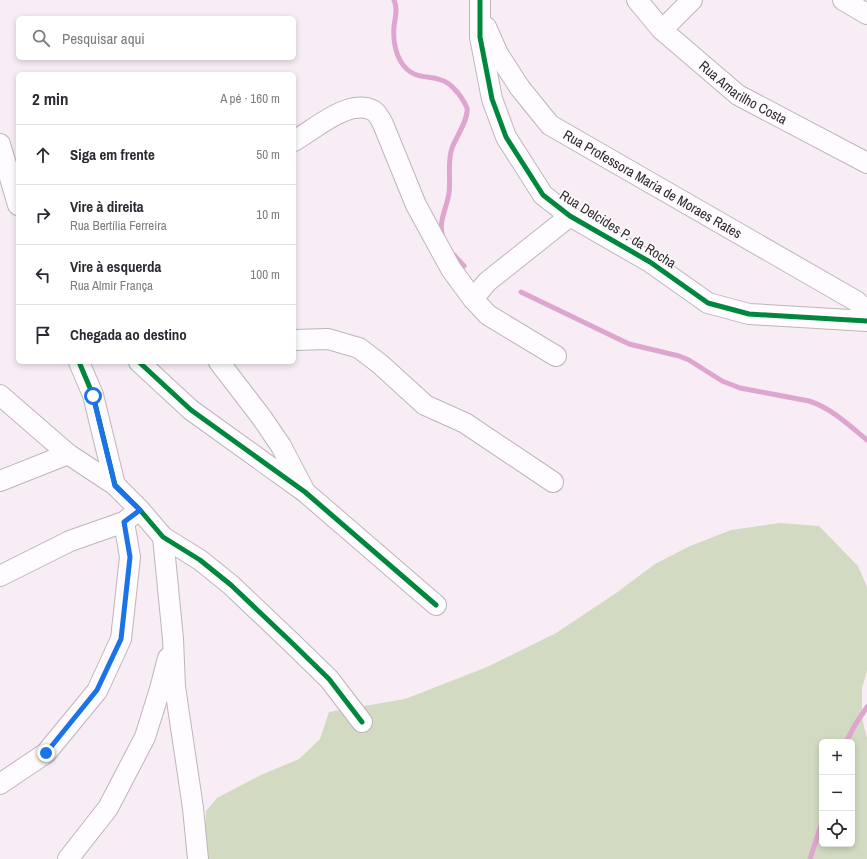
<!DOCTYPE html>
<html lang="pt">
<head>
<meta charset="utf-8">
<style>
  body { margin:0; font-family:"Archivo Narrow",sans-serif; background:#f7f7f7; color:#2b2b33 }
  .controls { position:absolute; right:12px; bottom:12px; display:grid; overflow:hidden; border-radius:6px; box-shadow:0 2px 6px #0003 }
  .controls button { width:36px; height:36px; display:grid; place-items:center; padding:0; border:0; border-bottom:1px solid #e1e1e2; background:#fff; color:#2b2b33; font:20px sans-serif }
  .stop { position:absolute; width:12px; height:12px; margin:-9px; border:3px solid #1a73e8; border-radius:50%; background:#fff }
  .stop.end { background:#1a73e8; border-color:#fff; box-shadow:0 1px 4px #0008 }
  .list { margin:0; padding:0; list-style:none }
  h2 { display:flex; justify-content:space-between; align-items:center; height:52px; margin:0; padding:0 16px; font-size:17px }
  h2 small { font-size:13px; font-weight:400; color:#7c7c81 }
  .list li { display:grid; grid-template-columns:26px 1fr auto; gap:12px; align-items:center; box-sizing:border-box; height:60px; padding:0 16px; border-top:1px solid #e1e1e2 }
  .list b { display:block; font-size:15px; white-space:nowrap }
  .list p { margin:0; font-size:13px; white-space:nowrap; color:#7c7c81 }
  .list em { font-size:13px; font-style:normal; color:#7c7c81 }
  .icon { flex:none; width:22px; height:22px; fill:none; stroke:currentColor; stroke-width:2; stroke-linecap:round; stroke-linejoin:round }
  .map { position:relative; flex:none; width:867px; height:859px; overflow:hidden }
  .search { position:absolute; background:#fff; box-shadow:0 2px 6px #0003; left:16px; top:16px; width:280px; height:44px; display:flex; align-items:center; gap:10px; box-sizing:border-box; padding:0 14px; border-radius:6px; color:#7c7c81; font-size:15px }
  .panel { position:absolute; background:#fff; box-shadow:0 2px 6px #0003; left:16px; top:72px; width:280px; height:292px; border-radius:6px }
  .map>svg:first-child { display:block }
  .green { fill:#d2dbc1; fill-rule:evenodd }
  .lines { fill:none; stroke-linecap:round; stroke-linejoin:round }
  .stream { stroke:#dea6ce; stroke-width:5 }
  .street-casing { stroke:#bdb5bb; stroke-width:22 }
  .street { stroke:#fefcfe; stroke-width:20 }
  .cycleway-casing { stroke:#fdfdfd; stroke-width:8 }
  .cycleway { stroke:#00873e; stroke-width:5 }
  .route { stroke:#1a73e8; stroke-width:5 }
  .labels { text-anchor:middle; stroke-width:3; stroke-linejoin:round; paint-order:stroke }
  .street-label { font-size:14px; fill:#322a2f; stroke:#fdfdfd }
</style>
</head>
<body>
<div class="map">
<svg width="867" height="859" viewBox="0 0 867 859">
  <rect width="100%" height="100%" fill="#f8edf5"/>
  <path class="green" d="M780,523L819,526L858,566L867,587V671L862,688V718L867,738V859H209L205,833L206,811L217,798L261,775L299,759L320,739L329,712L405,699L487,667L556,633L616,593L655,564L690,546L731,530ZM822,742H852V844H822Z"/>
  <g class="lines">
    <g class="stream">
      <path d="M394,0C398,9 395,17 394,27C393,38 395,52 401,62C415,84 433,72 449,84C452,86 455,90 458,93C461,97 465,103 467,108C469,119 456,137 452,148C447,162 451,178 449,193C447,207 439,220 442,234"/>
      <polyline points="454,255 464,266"/>
      <path d="M521,292L629,344L679,356L689,360L722,381L740,388L809,401C831,408 849,425 867,440"/>
      <polyline points="846,742 855,725 867,707"/>
      <polyline points="810,859 822,822"/>
    </g>
    <defs>
      <g id="street">
        <polyline points="480,0 480,37 492,99 506,137 543,195 570,216 650,262 708,303 749,314 867,321"/>
        <path id="s1" d="M637,0L662,30L738,95L867,163"/>
        <polyline points="843,0 867,14"/>
        <path id="s2" d="M486,27L498,54L520,88L550,125L856,301L867,311"/>
        <polyline points="662,30 692,0"/>
        <path d="M294,141C315,129 350,97 374,111C378,114 381,120 383,124L416,205L451,269L473,299"/>
        <polyline points="0,144 18,205"/>
        <polyline points="294,340 328,339 359,348 380,364 425,405 465,423 553,482"/>
        <polyline points="556,356 488,315 473,299 487,282 570,216"/>
        <polyline points="79,362 93,395 115,485 140,510 163,537 200,560 231,585 290,641 329,679 362,722"/>
        <polyline points="139,362 191,410 305,492 436,605"/>
        <polyline points="219,362 262,418 281,446 303,488"/>
        <polyline points="0,395 68,454 115,485"/>
        <polyline points="0,481 68,454"/>
        <polyline points="163,537 173,639 175,687 193,808 198,859"/>
        <polyline points="0,576 70,541 124,522 134,514"/>
        <polyline points="0,784 46,753 97,691 121,639 130,557 124,522"/>
        <polyline points="68,859 108,808 145,737 160,689 168,658"/>
      </g>
    </defs>
    <use href="#street" class="street-casing"/>
    <use href="#street" class="street"/>
    <defs>
      <g id="cycleway">
        <polyline points="480,0 480,37 492,99 506,137 543,195 570,216 650,262 708,303 749,314 867,321"/>
        <polyline points="79,362 93,395 115,485 140,510 163,537 200,560 231,585 290,641 329,679 362,722"/>
        <polyline points="139,362 191,410 305,492 436,605"/>
      </g>
    </defs>
    <use href="#cycleway" class="cycleway-casing"/>
    <use href="#cycleway" class="cycleway"/>
  </g>
  <g class="lines">
    <polyline class="route" points="46,753 97,690 121,639 130,557 124,522 140,510 115,486 93,396"/>
  </g>
  <g class="labels">
    <g class="street-label">
      <text dy="5" stroke="none"><textPath href="#s1" startOffset="142">Rua Amarilho Costa</textPath></text>
      <text dy="5" stroke="none"><textPath href="#s2" startOffset="236">Rua Professora Maria de Moraes Rates</textPath></text>
      <text transform="translate(618 229) rotate(32)" y="5">Rua Delcides P. da Rocha</text>
    </g>
  </g>
</svg>
<div class="controls">
<button>+</button>
<button>−</button>
<button><svg class="icon" aria-label="locate" viewBox="0 0 24 24"><circle cx="12" cy="12" r="6"/><path d="M12 2v4M12 18v4M2 12h4M18 12h4"/></svg></button>
</div>
<div class="stop" style="left:93px;top:396px"></div>
<div class="stop end" style="left:46px;top:753px"></div>
<div class="search"><svg class="icon" aria-label="search" viewBox="0 0 24 24"><circle cx="10" cy="10" r="6"/><path d="M15 15l6 6"/></svg>Pesquisar aqui</div>
<section class="panel">
<h2>2 min<small>A pé · 160 m</small></h2>
<ul class="list">
<li><svg class="icon" aria-label="ahead" viewBox="0 0 24 24"><path d="M12 20V5M6 11l6-6 6 6"/></svg><div><b>Siga em frente</b></div><em>50 m</em></li>
<li><svg class="icon" aria-label="right" viewBox="0 0 24 24"><path d="M7 20v-9h11M14 6l5 5-5 5"/></svg><div><b>Vire à direita</b><p>Rua Bertília Ferreira</p></div><em>10 m</em></li>
<li><svg class="icon" aria-label="left" viewBox="0 0 24 24"><path d="M17 20v-9H6M10 6l-5 5 5 5"/></svg><div><b>Vire à esquerda</b><p>Rua Almir França</p></div><em>100 m</em></li>
<li><svg class="icon" aria-label="arrive" viewBox="0 0 24 24"><path d="M6 21V4h12l-3 4 3 4H6"/></svg><div><b>Chegada ao destino</b></div></li>
</ul>
</section>
</div>
</body>
</html>
